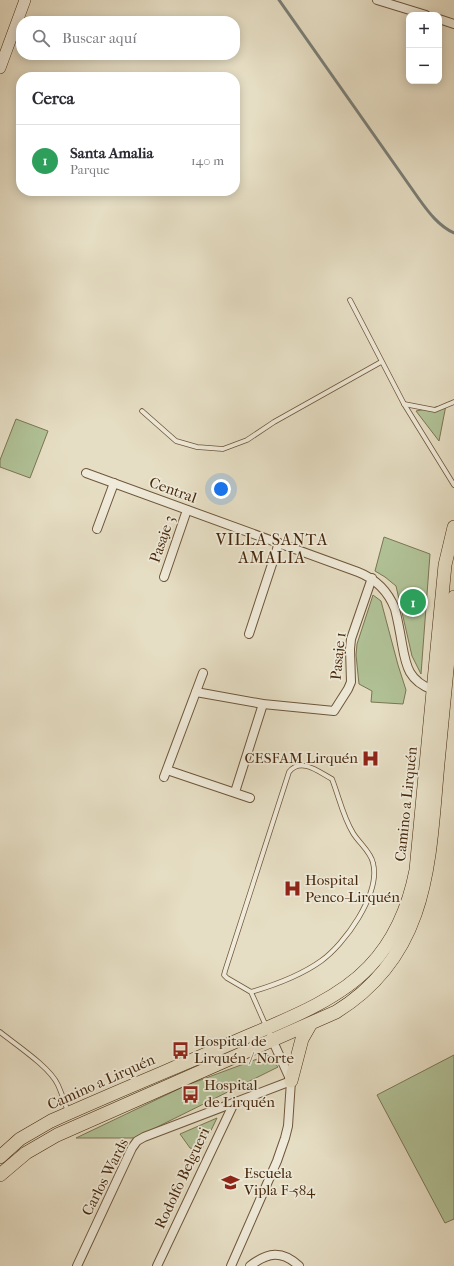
<!DOCTYPE html>
<html lang="es">
<head>
<meta charset="utf-8">
<style>
  body { margin:0; font-family:"IM FELL French Canon",serif; background:#f2f2f3; color:#2b2b33 }
  .controls { position:absolute; right:12px; top:12px; display:grid; overflow:hidden; border-radius:8px; box-shadow:0 2px 10px #0003 }
  .controls button { width:36px; height:36px; display:grid; place-items:center; padding:0; border:0; border-bottom:1px solid #e1e1e2; background:#fff; color:#2b2b33; font:20px sans-serif }
  .you { position:absolute; left:221px; top:489px; width:14px; height:14px; margin:-10px; border:3px solid #fff; border-radius:50%; background:#1a73e8; box-shadow:0 0 0 6px #1a73e833 }
  .badge { display:grid; place-items:center; width:26px; height:26px; border-radius:50%; background:#d93025; color:#fff; font-size:13px; font-weight:700 }
  .pin { position:absolute; translate:-50% -50%; border:2px solid #fff; box-shadow:0 1px 4px #0006 }
  .list { margin:0; padding:0; list-style:none }
  h2 { display:flex; justify-content:space-between; align-items:center; height:52px; margin:0; padding:0 16px; font-size:17px }
  h2 small { font-size:13px; font-weight:400; color:#7c7c81 }
  .list li { display:grid; grid-template-columns:26px 1fr auto; gap:12px; align-items:center; box-sizing:border-box; height:72px; padding:0 16px; border-top:1px solid #e1e1e2 }
  .list b { display:block; font-size:15px; white-space:nowrap }
  .list p { margin:0; font-size:13px; white-space:nowrap; color:#7c7c81 }
  .list em { font-size:13px; font-style:normal; color:#7c7c81 }
  .icon { flex:none; width:22px; height:22px; fill:none; stroke:currentColor; stroke-width:2; stroke-linecap:round; stroke-linejoin:round }
  .map { position:relative; flex:none; width:454px; height:1266px; overflow:hidden }
  .search { position:absolute; background:#fff; box-shadow:0 2px 10px #0003; left:16px; top:16px; width:224px; height:44px; display:flex; align-items:center; gap:10px; box-sizing:border-box; padding:0 14px; border-radius:16px; color:#7c7c81; font-size:15px }
  .panel { position:absolute; background:#fff; box-shadow:0 2px 10px #0003; left:16px; top:72px; width:224px; height:124px; border-radius:16px }
  .map>svg:first-child { display:block }
  .green { fill:#b1c297; stroke:#7c7552 }
  .lines { fill:none; stroke-linecap:round; stroke-linejoin:round }
  .stream { stroke:#7a7f77; stroke-width:3 }
  .lane-casing { stroke:#6e563a; stroke-width:5.5 }
  .street-casing { stroke:#6e563a; stroke-width:10 }
  .secondary-casing { stroke:#46280c; stroke-width:12 }
  .primary-casing { stroke:#46280c; stroke-width:14 }
  .lane { stroke:#efead9; stroke-width:4 }
  .street { stroke:#efead9; stroke-width:8 }
  .secondary { stroke:#efead9; stroke-width:11 }
  .primary { stroke:#e6dec4; stroke-width:13 }
  .labels { text-anchor:middle; stroke-width:3.5; stroke-linejoin:round; paint-order:stroke }
  .street-label { font-size:15px; fill:#46280c; stroke:#efead9 }
  .poi-label { font-size:15px; fill:#46280c; stroke:#efead9; text-anchor:start }
  .neighbourhood-label { font-size:16px; letter-spacing:1px; fill:#46280c; stroke:#efead9 }
</style>
</head>
<body>
<div class="map">
<svg width="454" height="1266" viewBox="0 0 454 1266">
  <rect width="100%" height="100%" fill="#e6dec4"/>
  <filter id="stains"><feTurbulence type="fractalNoise" baseFrequency=".005" numOctaves="4"/><feColorMatrix values="0 0 0 0 .2 0 0 0 0 .09 0 0 0 0 .02 0 0 0 .5 -.17"/></filter>
  <radialGradient id="worn" r=".72"><stop offset=".6" stop-color="#630" stop-opacity="0"/><stop offset="1" stop-color="#630" stop-opacity=".3"/></radialGradient>
  <g class="green">
    <polygon points="446,405 439,441 416,411"/>
    <polygon points="16,419 48,431 30,478 0,467 0,460"/>
    <polygon points="384,537 430,554 421,674 412,656 396,586 385,577 375,571"/>
    <polygon points="373,595 381,601 398,665 406,690 403,704 371,702 372,691 359,684 356,655 357,644"/>
    <polygon points="268,1055 278,1067 135,1138 76,1138 187,1085"/>
    <polygon points="454,1055 454,1219 445,1223 377,1095"/>
    <polygon points="217,1118 201,1151 190,1148 180,1134"/>
  </g>
  <g class="lines">
    <path class="stream" d="M279,0L419,199C429,213 439,226 454,233"/>
    <defs>
      <g id="lane">
        <polyline points="350,300 404,404 454,485"/>
        <polyline points="404,404 435,410 454,402"/>
        <polyline points="142,411 176,441 197,447 223,449 247,440 274,422 381,362"/>
        <path d="M251,992C275,985 300,976 321,961C344,945 381,894 373,863C371,852 359,843 353,833C343,817 339,797 332,779C319,772 301,757 289,772L225,971L224,975L227,978L251,992L266,1026"/>
        <path d="M0,1032C16,1045 50,1067 58,1085C62,1094 65,1103 68,1112"/>
      </g>
      <g id="street">
        <polyline points="377,0 426,15"/>
        <polyline points="439,19 454,24"/>
        <path d="M86,473L358,572C376,579 388,591 395,609C398,621 400,632 402,644C406,667 409,681 433,690"/>
        <polyline points="97,529 114,483"/>
        <polyline points="164,577 187,510"/>
        <polyline points="249,634 279,543"/>
        <polyline points="196,692 263,704 334,711 348,689 351,682 350,649 351,639 372,578"/>
        <polyline points="167,770 250,798"/>
        <polyline points="164,777 203,673"/>
        <polyline points="235,792 263,704"/>
        <polyline points="77,1266 132,1148 137,1141 144,1137 291,1081"/>
        <polyline points="157,1266 234,1103"/>
        <polyline points="231,1266 277,1161 285,1138 288,1126 291,1081 271,1037"/>
        <path d="M250,1266C268,1252 282,1250 299,1266"/>
      </g>
      <polyline id="secondary" points="0,68 25,0"/>
      <g id="primary">
        <polyline points="291,1081 302,1039 310,1025"/>
        <path d="M0,1157L20,1139L51,1121C111,1094 172,1069 232,1043C277,1023 335,1003 369,967C395,940 409,906 416,870L445,565L454,527"/>
        <path d="M0,1175L26,1153L57,1135L336,1012C430,954 429,861 438,763C443,707 449,652 454,597"/>
      </g>
    </defs>
    <use href="#lane" class="lane-casing"/>
    <use href="#street" class="street-casing"/>
    <use href="#secondary" class="secondary-casing"/>
    <use href="#primary" class="primary-casing"/>
    <use href="#lane" class="lane"/>
    <use href="#street" class="street"/>
    <use href="#secondary" class="secondary"/>
    <use href="#primary" class="primary"/>
  </g>
  <defs>
    <symbol id="hospital-bare" viewBox="-9 -9 18 18"><path d="M-5-5h3v3.5h4V-5h3V5h-3V1.5h-4V5h-3Z" fill="#8f2418" stroke="#efead9" stroke-width="2.5" paint-order="stroke"/></symbol>
    <symbol id="bus-bare" viewBox="-9 -9 18 18"><path d="M-5-6H5V4H4V6H2V4H-2V6H-4V4H-5ZM-3.5-4V0h7V-4ZM-3.5 1.2v1.5H-2V1.2ZM2 1.2v1.5H3.5V1.2Z" fill="#8f2418" stroke="#efead9" stroke-width="2.5" paint-order="stroke"/></symbol>
    <symbol id="school-bare" viewBox="-9 -9 18 18"><path d="M0-5L7-2L0 1L-7-2ZM-4 1L0 2.5L4 1V4Q0 6-4 4Z" fill="#8f2418" stroke="#efead9" stroke-width="2.5" paint-order="stroke"/></symbol>
  </defs>
  <g fill-rule="evenodd">
    <use href="#hospital-bare" x="358" y="746" width="25" height="25"/>
    <use href="#hospital-bare" x="280" y="876" width="25" height="25"/>
    <use href="#bus-bare" x="168" y="1038" width="25" height="25"/>
    <use href="#bus-bare" x="178" y="1082" width="25" height="25"/>
    <use href="#school-bare" x="218" y="1170" width="25" height="25"/>
  </g>
  <g class="labels">
    <g class="street-label">
      <text transform="translate(173 490) rotate(20)" y="5">Central</text>
      <text transform="translate(162 539) rotate(-71)" y="5">Pasaje 3</text>
      <text transform="translate(338 656) rotate(-84)" y="5">Pasaje 1</text>
      <text transform="translate(406 804) rotate(-84)" y="5">Camino a Lirquén</text>
      <text transform="translate(101 1082) rotate(-24)" y="5">Camino a Lirquén</text>
      <text transform="translate(105 1177) rotate(-63)" y="5">Carlos Wards</text>
      <text transform="translate(182 1178) rotate(-65)" y="5">Rodolfo Belgueri</text>
    </g>
    <g class="poi-label">
      <text x="358" y="763" text-anchor="end">CESFAM Lirquén</text>
      <text x="305" y="885">Hospital<tspan x="305" dy="17">Penco-Lirquén</tspan></text>
      <text x="194" y="1046">Hospital de<tspan x="194" dy="17">Lirquén / Norte</tspan></text>
      <text x="204" y="1090">Hospital<tspan x="204" dy="17">de Lirquén</tspan></text>
      <text x="244" y="1178">Escuela<tspan x="244" dy="17">Vipla F-584</tspan></text>
    </g>
    <g class="neighbourhood-label">
      <text x="272" y="545">VILLA SANTA<tspan x="272" dy="18">AMALIA</tspan></text>
    </g>
  </g>
  <rect width="100%" height="100%" filter="url(#stains)"/>
  <rect width="100%" height="100%" fill="url(#worn)"/>
</svg>
<div class="controls">
<button>+</button>
<button>−</button>
</div>
<div class="you"></div>
<div class="pin badge" style="left:413px;top:602px;background:#2e9e5b">1</div>
<div class="search"><svg class="icon" aria-label="search" viewBox="0 0 24 24"><circle cx="10" cy="10" r="6"/><path d="M15 15l6 6"/></svg>Buscar aquí</div>
<section class="panel">
<h2>Cerca<small></small></h2>
<ul class="list">
<li><span class="badge" style="background:#2e9e5b">1</span><div><b>Santa Amalia</b><p>Parque</p></div><em>140 m</em></li>
</ul>
</section>
</div>
</body>
</html>
